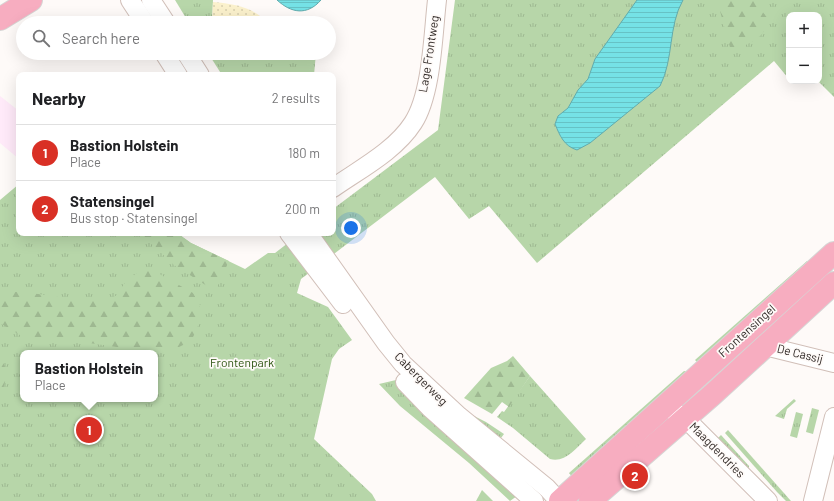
<!DOCTYPE html>
<html lang="en">
<head>
<meta charset="utf-8">
<style>
  body { margin:0; font-family:Barlow,sans-serif; background:#f2f2f2; color:#202124 }
  .controls { position:absolute; right:12px; top:12px; display:grid; overflow:hidden; border-radius:8px; box-shadow:0 4px 16px #0002 }
  .controls button { width:36px; height:36px; display:grid; place-items:center; padding:0; border:0; border-bottom:1px solid #e0e0e0; background:#fff; color:#202124; font:20px sans-serif }
  .you { position:absolute; left:351px; top:228px; width:14px; height:14px; margin:-10px; border:3px solid #fff; border-radius:50%; background:#1a73e8; box-shadow:0 0 0 6px #1a73e833 }
  .badge { display:grid; place-items:center; width:26px; height:26px; border-radius:50%; background:#d93025; color:#fff; font-size:13px; font-weight:700 }
  .pin { position:absolute; translate:-50% -50%; border:2px solid #fff; box-shadow:0 1px 4px #0006 }
  .popup { position:absolute; left:20px; top:350px; width:138px; height:52px; box-sizing:border-box; display:grid; place-content:center; border-radius:8px; background:#fff; filter:drop-shadow(0 1px 3px #0005); font-size:13px; white-space:nowrap; color:#757577 }
  .popup b { font-size:15px; color:#202124 }
  .popup::after { content:''; position:absolute; left:50%; top:100%; margin-left:-8px; border:8px solid transparent; border-top-color:#fff }
  .list { margin:0; padding:0; list-style:none }
  h2 { display:flex; justify-content:space-between; align-items:center; height:52px; margin:0; padding:0 16px; font-size:17px }
  h2 small { font-size:13px; font-weight:400; color:#757577 }
  .list li { display:grid; grid-template-columns:26px 1fr auto; gap:12px; align-items:center; box-sizing:border-box; height:56px; padding:0 16px; border-top:1px solid #e0e0e0 }
  .list b { display:block; font-size:15px; white-space:nowrap }
  .list p { margin:0; font-size:13px; white-space:nowrap; color:#757577 }
  .list em { font-size:13px; font-style:normal; color:#757577 }
  .icon { flex:none; width:22px; height:22px; fill:none; stroke:currentColor; stroke-width:2; stroke-linecap:round; stroke-linejoin:round }
  .map { position:relative; flex:none; width:834px; height:501px; overflow:hidden }
  .search { position:absolute; background:#fff; box-shadow:0 4px 16px #0002; left:16px; top:16px; width:320px; height:44px; display:flex; align-items:center; gap:10px; box-sizing:border-box; padding:0 14px; border-radius:22px; color:#757577; font-size:15px }
  .panel { position:absolute; background:#fff; box-shadow:0 4px 16px #0002; left:16px; top:72px; width:320px; height:164px; border-radius:8px }
  .map>svg:first-child { display:block }
  .commercial { fill:#ffeaf9 }
  .grass { fill:url(#grass-tufts); fill-rule:evenodd }
  .forest { fill:url(#forest-firs) }
  .sand { fill:url(#sand-dots) }
  .water { fill:url(#water-rules); stroke:#61abad }
  .lines { fill:none; stroke-linecap:round; stroke-linejoin:round }
  .minor-casing { stroke:#d1bfb8; stroke-width:20 }
  .major-casing { stroke:#d6d5d4; stroke-width:24 }
  .minor { stroke:#fff; stroke-width:18 }
  .major { stroke:#f7adc0; stroke-width:22 }
  .labels { text-anchor:middle; stroke-width:3.5; stroke-linejoin:round; paint-order:stroke }
  .street-label { font-size:12px; fill:#322b28; stroke:#fefaf8 }
  .park-label { font-size:12px; fill:#2b530f; stroke:#fefaf8 }
</style>
</head>
<body>
<div class="map">
<svg width="834" height="501" viewBox="0 0 834 501">
  <defs>
    <pattern id="grass-tufts" width="24" height="20" patternUnits="userSpaceOnUse"><rect width="24" height="20" fill="#b7d6a9"/><path d="M3 7l-1-3M5 7V3M7 7l1-3M15 17l-1-3M17 17v-4M19 17l1-3" fill="none" stroke="#9eb891"/></pattern>
    <pattern id="forest-firs" width="22" height="20" patternUnits="userSpaceOnUse"><rect width="22" height="20" fill="#b7d6a9"/><path d="M5 1l3.5 6h-7zM16 11l3.5 6h-7z" fill="#9eb891"/></pattern>
    <pattern id="sand-dots" width="8" height="8" patternUnits="userSpaceOnUse"><rect width="8" height="8" fill="#fbf1cc"/><path d="M2 2h.1M6 6h.1" fill="none" stroke="#d8cfaf" stroke-width="1.8" stroke-linecap="round"/></pattern>
    <pattern id="water-rules" width="6" height="5" patternUnits="userSpaceOnUse"><rect width="6" height="5" fill="#75e2e6"/><path d="M0 2.5h6" fill="none" stroke="#66c2c5"/></pattern>
  </defs>
  <rect width="100%" height="100%" fill="#fefaf8"/>
  <polygon class="commercial" points="0,96 19,111 19,159 0,143"/>
  <g class="grass">
    <polygon points="175,0 213,0 212,23 189,23"/>
    <path d="M455,0H834V97L818,81L819,15H789V79L774,61L537,263L489,206L469,219L435,177L301,279L297,293L328,307L352,340L339,349L332,359L314,439L372,494L376,501H0V200L19,184V233H177L191,243L245,269L268,253H275L301,233H333V209L438,130ZM23,353H155V399H23Z"/>
    <polygon points="208,53 316,53 314,75 222,75"/>
    <polygon points="807,261 809,262 700,365 695,360"/>
    <polygon points="684,371 688,372 573,478 569,473"/>
    <path d="M530,376L586,439C575,449 565,463 550,459L513,428L497,417L502,411L504,412Z"/>
    <polygon points="396,380 411,396 517,496 510,501 469,463 400,406 379,384"/>
    <polygon points="794,399 796,401 787,409 784,419 775,416"/>
    <polygon points="812,408 819,410 813,434 806,432"/>
    <polygon points="796,412 803,414 797,438 790,436"/>
    <polygon points="470,414 486,422 504,434 501,438 482,428"/>
    <polygon points="728,430 791,501 786,501 777,492 725,433"/>
    <polygon points="721,435 749,466 749,468 748,469 718,438"/>
    <polygon points="482,490 493,501 476,501"/>
  </g>
  <g class="forest">
    <path d="M717,0H760L762,11L768,19C766,39 748,44 731,51Z"/>
    <polygon points="140,233 177,233 191,243 229,261 215,291 174,265"/>
    <polygon points="139,271 154,271 193,293 200,305 200,317 197,329 191,341 179,347 168,349 117,347 75,341 35,338 20,335 0,323 0,292 2,291 31,293 85,301 106,301 117,295 124,284"/>
    <polygon points="513,356 530,376 509,407 502,402 492,414 464,398 491,368 507,361"/>
    <path d="M0,358C12,373 3,385 0,401Z"/>
  </g>
  <path class="sand" d="M213,2C235,4 253,7 268,23H212Z"/>
  <g class="water">
    <path d="M277,0H321C307,16 291,13 277,0Z"/>
    <path d="M637,0H683C668,26 674,59 660,86L590,143L577,150C564,146 560,136 555,124L558,116L568,108L578,90L588,79L595,59Z"/>
  </g>
  <g class="lines">
    <defs>
      <g id="minor">
        <polyline points="130,0 145,23"/>
        <polyline points="151,0 166,23"/>
        <polyline points="164,53 178,75"/>
        <polyline points="186,53 200,75"/>
        <path d="M333,188C360,169 395,151 413,123C432,94 433,34 437,0"/>
        <polyline points="289,233 343,304"/>
        <polyline points="308,233 386,343 403,364 459,416 547,488 559,501"/>
        <polyline points="765,346 834,363"/>
        <polyline points="405,382 430,408 534,501"/>
        <polyline points="673,411 685,418 768,501"/>
        <polyline points="813,501 834,417"/>
      </g>
      <g id="major">
        <polyline points="0,19 31,0"/>
        <polyline points="560,501 834,253"/>
        <polyline points="590,501 712,395 834,283"/>
      </g>
    </defs>
    <use href="#minor" class="minor-casing"/>
    <use href="#major" class="major-casing"/>
    <use href="#minor" class="minor"/>
    <use href="#major" class="major"/>
  </g>
  <g class="labels">
    <g class="street-label">
      <text transform="translate(429 54) rotate(-81)" y="4">Lage Frontweg</text>
      <text transform="translate(747 331) rotate(-42)" y="4">Frontensingel</text>
      <text transform="translate(800 354) rotate(14)" y="4">De Cassij</text>
      <text transform="translate(421 379) rotate(45)" y="4">Cabergerweg</text>
      <text transform="translate(717 450) rotate(45)" y="4">Maagdendries</text>
    </g>
    <g class="park-label">
      <text x="242" y="367">Frontenpark</text>
    </g>
  </g>
</svg>
<div class="controls">
<button>+</button>
<button>−</button>
</div>
<div class="you"></div>
<div class="pin badge" style="left:89px;top:430px">1</div>
<div class="popup"><b>Bastion Holstein</b>Place</div>
<div class="pin badge" style="left:635px;top:476px">2</div>
<div class="search"><svg class="icon" aria-label="search" viewBox="0 0 24 24"><circle cx="10" cy="10" r="6"/><path d="M15 15l6 6"/></svg>Search here</div>
<section class="panel">
<h2>Nearby<small>2 results</small></h2>
<ul class="list">
<li><span class="badge">1</span><div><b>Bastion Holstein</b><p>Place</p></div><em>180 m</em></li>
<li><span class="badge">2</span><div><b>Statensingel</b><p>Bus stop · Statensingel</p></div><em>200 m</em></li>
</ul>
</section>
</div>
</body>
</html>
